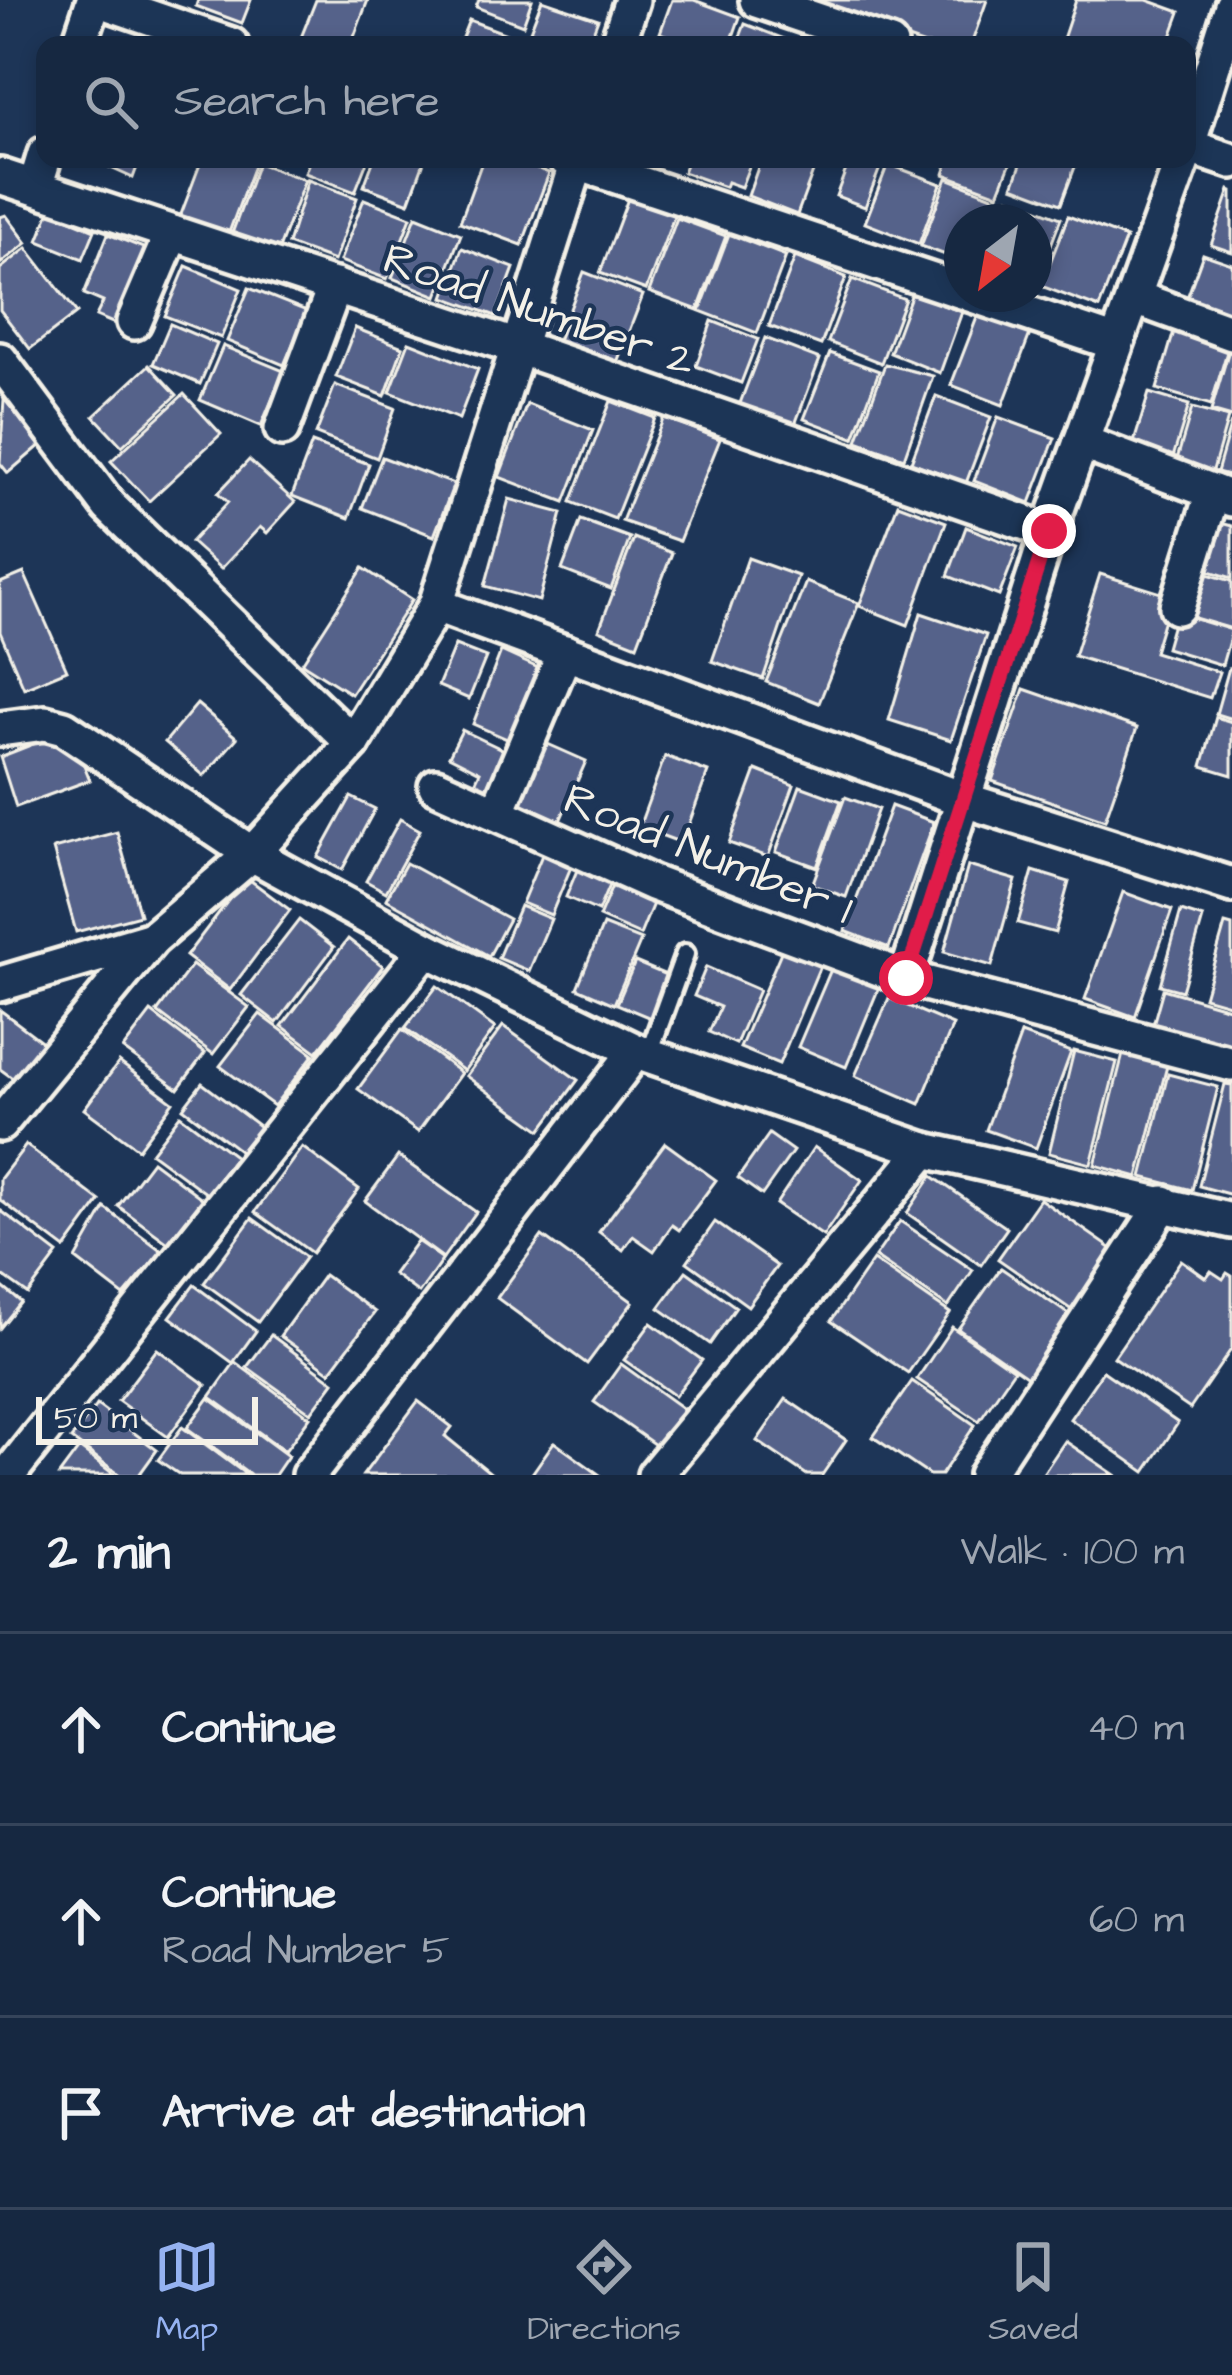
<!DOCTYPE html>
<html lang="en">
<head>
<meta charset="utf-8">
<style>
  body { margin:0; font-family:"Architects Daughter",sans-serif; background:#1f3048; color:#f1f3f6 }
  .compass { position:absolute; left:944px; top:204px; width:108px; height:108px; border-radius:50%; background:#162841; box-shadow:0 6px 18px #0003; rotate:211deg }
  .scale { position:absolute; left:36px; bottom:30px; width:222px; box-sizing:border-box; padding-left:12px; border:6px solid #f4f1e8; border-top:0; font-size:33px; line-height:42px; white-space:nowrap; color:#f4f1e8; -webkit-text-stroke:9px #1d3557; paint-order:stroke }
  .stop { position:absolute; width:36px; height:36px; margin:-27px; border:9px solid #e11d48; border-radius:50%; background:#fff }
  .stop.end { background:#e11d48; border-color:#fff; box-shadow:0 3px 12px #0008 }
  .list { margin:0; padding:0; list-style:none }
  h2 { display:flex; justify-content:space-between; align-items:center; height:156px; margin:0; padding:0 48px; font-size:51px }
  h2 small { font-size:39px; font-weight:400; color:#9ea6b1 }
  .list li { display:grid; grid-template-columns:78px 1fr auto; gap:36px; align-items:center; box-sizing:border-box; height:192px; padding:0 48px; border-top:3px solid #35445a }
  .list b { display:block; font-size:45px; white-space:nowrap }
  .list p { margin:0; font-size:39px; white-space:nowrap; color:#9ea6b1 }
  .list em { font-size:39px; font-style:normal; color:#9ea6b1 }
  .icon { flex:none; width:66px; height:66px; fill:none; stroke:currentColor; stroke-width:2; stroke-linecap:round; stroke-linejoin:round }
  .map { position:relative; flex:none; width:1232px; height:1475px; overflow:hidden }
  .search { position:absolute; background:#162841; box-shadow:0 6px 18px #0003; left:36px; right:36px; top:36px; height:132px; display:flex; align-items:center; gap:30px; box-sizing:border-box; padding:0 42px; border-radius:24px; color:#9ea6b1; font-size:45px }
  .sheet { height:732px; background:#162841 }
  nav { display:flex; justify-content:space-around; align-items:center; box-sizing:border-box; height:168px; border-top:3px solid #35445a; background:#162841; font-size:33px; color:#9ea6b1 }
  nav a { display:grid; justify-items:center; gap:6px }
  nav .on { color:#95b2f1 }
  .map>svg:first-child { display:block }
  .building { fill:#55628a; stroke:#f4f1e8; stroke-width:3 }
  .lines { fill:none; stroke-linecap:round; stroke-linejoin:round }
  .service-casing { stroke:#f4f1e8; stroke-width:26 }
  .minor-casing { stroke:#f4f1e8; stroke-width:42 }
  .service { stroke:#1d3557; stroke-width:16 }
  .minor { stroke:#1d3557; stroke-width:33 }
  .route { stroke:#e11d48; stroke-width:15 }
  .labels { text-anchor:middle; stroke-width:9; stroke-linejoin:round; paint-order:stroke }
  .street-label { font-size:45px; fill:#f4f1e8; stroke:#1d3557 }
</style>
</head>
<body>
<div class="map">
<svg width="1232" height="1475" viewBox="0 0 1232 1475">
  <rect width="100%" height="100%" fill="#1d3557"/>
  <filter id="ink" filterUnits="userSpaceOnUse"><feTurbulence type="fractalNoise" baseFrequency=".00833" numOctaves="2"/><feDisplacementMap in="SourceGraphic" scale="24" xChannelSelector="R" yChannelSelector="G"/><feConvolveMatrix kernelMatrix="1 2 1 2 8 2 1 2 1" color-interpolation-filters="sRGB"/></filter>
  <g filter="url(#ink)">
    <g class="building">
      <polygon points="198,0 251,0 242,23 196,6"/>
      <polygon points="316,0 368,0 351,45 300,40"/>
      <polygon points="479,0 532,0 523,25 476,7"/>
      <polygon points="542,0 598,19 588,45 567,45 530,31"/>
      <polygon points="672,0 694,0 740,17 730,45 691,45 660,33"/>
      <polygon points="797,0 987,0 971,45 925,45"/>
      <polygon points="1076,0 1147,0 1180,12 1168,45 1061,45"/>
      <polygon points="469,20 517,38 515,45 459,45"/>
      <polygon points="745,24 790,41 788,45 737,45"/>
      <polygon points="91,159 140,159 133,178"/>
      <polygon points="202,159 256,160 228,235 180,217"/>
      <polygon points="310,159 368,159 355,192 305,173"/>
      <polygon points="374,159 425,159 409,203 364,186"/>
      <polygon points="483,159 513,159 549,173 522,245 460,222"/>
      <polygon points="688,159 752,159 741,187 727,182 725,187 683,172"/>
      <polygon points="761,159 786,159 814,169 797,215 748,196"/>
      <polygon points="850,159 883,160 865,207 836,196"/>
      <polygon points="949,159 1012,159 998,194 944,174"/>
      <polygon points="1023,159 1078,159 1061,204 1013,186"/>
      <polygon points="258,163 305,180 277,254 231,236"/>
      <polygon points="888,164 941,184 919,244 865,223"/>
      <polygon points="947,178 1003,200 995,222 962,222 962,261 921,246"/>
      <polygon points="308,180 357,198 334,261 288,244"/>
      <polygon points="1230,190 1232,191 1232,252 1211,245"/>
      <polygon points="629,196 675,214 646,290 600,273"/>
      <polygon points="1008,197 1061,218 1036,285 1034,222 999,222"/>
      <polygon points="364,199 411,217 387,279 340,261"/>
      <polygon points="50,211 95,230 83,259 38,241"/>
      <polygon points="6,215 27,243 0,264 0,217"/>
      <polygon points="416,216 461,234 437,296 392,278"/>
      <polygon points="1068,216 1126,238 1099,308 1041,286"/>
      <polygon points="677,218 726,236 698,310 649,292"/>
      <polygon points="108,234 146,249 115,324 96,316 103,302 84,294"/>
      <polygon points="729,234 786,256 757,333 700,311"/>
      <polygon points="27,248 77,313 30,349 0,310 0,269"/>
      <polygon points="462,248 514,268 496,316 444,297"/>
      <polygon points="1203,254 1232,264 1232,323 1184,306"/>
      <polygon points="795,257 846,277 821,345 769,326"/>
      <polygon points="186,266 241,289 221,338 165,316"/>
      <polygon points="584,272 643,295 616,365 557,343"/>
      <polygon points="852,279 905,299 881,363 828,342"/>
      <polygon points="249,288 307,311 284,365 227,341"/>
      <polygon points="912,293 962,312 940,373 890,353"/>
      <polygon points="978,315 1030,334 1003,405 951,385"/>
      <polygon points="712,321 758,339 741,383 696,366"/>
      <polygon points="170,324 217,344 200,384 153,364"/>
      <polygon points="355,328 403,347 385,396 336,377"/>
      <polygon points="1175,328 1229,345 1211,405 1157,389"/>
      <polygon points="765,338 820,359 794,427 739,406"/>
      <polygon points="409,342 478,369 459,419 390,392"/>
      <polygon points="223,346 284,371 261,426 200,400"/>
      <polygon points="1229,350 1232,351 1232,417 1211,411"/>
      <polygon points="830,353 879,371 854,438 804,419"/>
      <polygon points="885,364 933,376 904,458 857,441"/>
      <polygon points="149,365 177,395 122,446 94,416"/>
      <polygon points="335,385 395,408 377,458 316,434"/>
      <polygon points="1149,393 1189,405 1171,464 1131,452"/>
      <polygon points="184,394 221,434 149,501 111,461"/>
      <polygon points="936,396 991,417 966,483 911,462"/>
      <polygon points="4,399 42,444 8,473 0,463"/>
      <polygon points="611,401 655,418 615,519 571,502"/>
      <polygon points="527,404 593,430 565,502 499,477"/>
      <polygon points="1192,408 1228,418 1211,477 1175,466"/>
      <polygon points="664,417 720,439 679,541 622,521"/>
      <polygon points="998,417 1055,438 1030,503 974,481"/>
      <polygon points="1231,423 1232,423 1232,476 1217,472"/>
      <polygon points="312,443 369,464 349,518 292,496"/>
      <polygon points="382,457 454,484 434,536 362,508"/>
      <polygon points="249,460 295,502 267,533 260,527 221,569 191,542 228,502 218,493"/>
      <polygon points="509,499 562,513 539,601 485,586"/>
      <polygon points="898,504 946,522 908,625 859,606"/>
      <polygon points="581,520 630,538 611,589 562,570"/>
      <polygon points="1217,522 1232,526 1232,578 1203,569"/>
      <polygon points="966,527 1018,547 999,596 948,576"/>
      <polygon points="634,538 672,553 637,645 599,630"/>
      <polygon points="748,558 798,576 763,679 712,661"/>
      <polygon points="363,568 412,600 351,694 302,663"/>
      <polygon points="24,573 67,670 24,688 0,632 0,583"/>
      <polygon points="1204,573 1232,581 1232,629 1191,617"/>
      <polygon points="1100,574 1171,596 1154,652 1219,672 1210,698 1074,656"/>
      <polygon points="806,582 859,603 819,703 766,682"/>
      <polygon points="921,613 986,635 951,740 889,720"/>
      <polygon points="1176,613 1232,630 1222,665 1166,648"/>
      <polygon points="455,645 486,657 469,699 438,686"/>
      <polygon points="501,651 549,673 523,746 473,724"/>
      <polygon points="1229,668 1232,669 1232,719 1216,714"/>
      <polygon points="1024,689 1137,728 1105,820 992,781"/>
      <polygon points="197,704 237,738 204,776 165,742"/>
      <polygon points="1216,717 1232,722 1232,775 1202,766"/>
      <polygon points="462,730 514,755 495,795 474,785 480,772 449,756"/>
      <polygon points="51,737 78,750 90,780 16,807 0,757"/>
      <polygon points="541,741 586,761 556,830 511,810"/>
      <polygon points="665,756 708,772 682,843 639,827"/>
      <polygon points="756,770 794,785 768,857 729,843"/>
      <polygon points="800,786 841,801 817,867 776,852"/>
      <polygon points="351,797 375,809 342,870 318,857"/>
      <polygon points="845,797 878,809 846,897 812,885"/>
      <polygon points="891,806 934,822 889,948 845,931"/>
      <polygon points="400,819 420,830 386,892 366,881"/>
      <polygon points="117,832 140,915 76,932 53,849"/>
      <polygon points="544,850 573,862 551,915 522,903"/>
      <polygon points="406,863 509,919 489,956 386,899"/>
      <polygon points="580,863 613,876 598,911 566,897"/>
      <polygon points="968,866 1016,880 992,966 944,952"/>
      <polygon points="1033,871 1069,882 1055,933 1018,923"/>
      <polygon points="246,877 290,910 230,990 186,956"/>
      <polygon points="613,884 654,901 640,935 599,917"/>
      <polygon points="1123,892 1172,910 1135,1017 1085,999"/>
      <polygon points="520,906 551,919 529,971 498,958"/>
      <polygon points="1181,911 1203,918 1182,991 1160,985"/>
      <polygon points="299,920 334,947 277,1023 241,995"/>
      <polygon points="1225,924 1232,926 1232,1005 1204,997"/>
      <polygon points="603,925 641,940 614,1004 577,988"/>
      <polygon points="348,939 383,966 317,1052 282,1026"/>
      <polygon points="784,945 822,961 779,1064 740,1048"/>
      <polygon points="835,960 882,980 846,1067 798,1047"/>
      <polygon points="635,962 671,977 653,1019 617,1004"/>
      <polygon points="192,965 249,1007 213,1054 157,1012"/>
      <polygon points="706,967 759,990 736,1044 709,1032 720,1007 694,996"/>
      <polygon points="437,986 495,1028 464,1071 405,1028"/>
      <polygon points="1163,989 1232,1009 1232,1051 1152,1028"/>
      <polygon points="889,998 953,1025 920,1104 855,1076"/>
      <polygon points="0,1010 44,1043 15,1080 0,1069"/>
      <polygon points="151,1012 205,1053 178,1089 123,1049"/>
      <polygon points="260,1014 314,1054 274,1106 220,1066"/>
      <polygon points="503,1026 578,1080 541,1130 466,1076"/>
      <polygon points="402,1029 461,1073 418,1132 358,1089"/>
      <polygon points="1021,1034 1071,1052 1036,1148 986,1130"/>
      <polygon points="1074,1051 1117,1062 1091,1164 1049,1153"/>
      <polygon points="1123,1054 1167,1066 1138,1177 1095,1165"/>
      <polygon points="119,1062 173,1102 138,1149 84,1109"/>
      <polygon points="1168,1074 1218,1087 1192,1190 1142,1177"/>
      <polygon points="202,1083 263,1129 244,1154 183,1108"/>
      <polygon points="1225,1084 1232,1085 1232,1195 1199,1186"/>
      <polygon points="180,1115 236,1157 207,1194 151,1153"/>
      <polygon points="769,1134 793,1151 762,1195 738,1178"/>
      <polygon points="665,1143 716,1180 679,1230 672,1225 654,1251 633,1236 623,1250 599,1232"/>
      <polygon points="26,1145 100,1201 65,1249 0,1200 0,1179"/>
      <polygon points="302,1147 359,1189 312,1253 255,1212"/>
      <polygon points="814,1147 862,1180 823,1236 776,1204"/>
      <polygon points="398,1156 476,1212 443,1258 365,1201"/>
      <polygon points="152,1161 207,1202 172,1246 118,1206"/>
      <polygon points="932,1176 1007,1228 981,1265 907,1213"/>
      <polygon points="1040,1199 1115,1251 1073,1311 998,1259"/>
      <polygon points="105,1208 162,1251 124,1296 76,1259"/>
      <polygon points="0,1210 58,1254 28,1294 0,1274"/>
      <polygon points="252,1218 306,1257 258,1322 204,1283"/>
      <polygon points="900,1221 973,1270 948,1307 875,1257"/>
      <polygon points="715,1222 777,1266 748,1306 687,1262"/>
      <polygon points="542,1236 633,1302 587,1364 497,1298"/>
      <polygon points="417,1241 443,1259 419,1293 393,1274"/>
      <polygon points="873,1260 950,1313 908,1373 831,1321"/>
      <polygon points="1181,1260 1206,1278 1211,1271 1223,1279 1227,1273 1232,1276 1232,1348 1190,1409 1114,1357"/>
      <polygon points="1001,1268 1074,1318 1032,1380 958,1329"/>
      <polygon points="686,1271 736,1307 710,1344 659,1308"/>
      <polygon points="324,1275 375,1312 330,1372 280,1336"/>
      <polygon points="0,1285 21,1302 0,1328"/>
      <polygon points="194,1285 256,1331 233,1363 170,1317"/>
      <polygon points="651,1323 702,1360 675,1396 624,1360"/>
      <polygon points="952,1327 1014,1370 979,1421 917,1379"/>
      <polygon points="271,1335 334,1382 311,1413 247,1367"/>
      <polygon points="157,1349 206,1385 168,1437 118,1401"/>
      <polygon points="235,1362 310,1417 285,1451 210,1397"/>
      <polygon points="621,1364 685,1410 658,1447 594,1402"/>
      <polygon points="1103,1371 1178,1423 1145,1472 1070,1419"/>
      <polygon points="912,1381 975,1425 941,1475 929,1475 873,1437"/>
      <polygon points="209,1398 288,1456 275,1475 251,1475 187,1428"/>
      <polygon points="786,1399 846,1440 822,1475 807,1475 757,1441"/>
      <polygon points="418,1401 452,1427 445,1436 493,1475 363,1475"/>
      <polygon points="97,1405 157,1450 139,1475 120,1475 71,1439"/>
      <polygon points="182,1427 247,1475 180,1475 158,1460"/>
      <polygon points="1065,1441 1115,1475 1042,1475"/>
      <polygon points="554,1442 600,1475 531,1475"/>
      <polygon points="79,1448 115,1475 59,1475"/>
    </g>
    <g class="lines">
      <defs>
        <polyline id="service" points="648,1056 685,954"/>
        <g id="minor">
          <polyline points="99,0 231,45"/>
          <polyline points="757,0 890,45"/>
          <polyline points="79,45 94,0"/>
          <polyline points="617,45 632,0"/>
          <polyline points="1187,146 1232,161"/>
          <polyline points="1187,148 1232,6"/>
          <polyline points="566,159 962,291"/>
          <polyline points="0,176 518,347 1049,531"/>
          <polyline points="35,187 45,154"/>
          <polyline points="970,294 1116,343"/>
          <polyline points="1133,297 1232,333"/>
          <polyline points="134,322 172,233"/>
          <polyline points="0,360 109,506 353,743"/>
          <polyline points="282,429 335,286"/>
          <polyline points="1081,442 1232,499"/>
          <polyline points="436,605 965,800 1232,885"/>
          <polyline points="1177,607 1213,492"/>
          <polyline points="0,729 45,723 64,728 252,854 426,949 636,1051 925,1150 1232,1221"/>
          <polyline points="436,786 652,883 906,978 1232,1064"/>
          <polyline points="497,813 565,652"/>
          <polyline points="906,978 1049,531 1183,159"/>
          <polyline points="0,984 152,939"/>
          <polyline points="0,1124 152,939 252,854 353,743 436,605 578,159"/>
          <polyline points="8,1475 426,949"/>
          <polyline points="309,1475 636,1051"/>
          <polyline points="655,1475 925,1150"/>
          <polyline points="986,1475 1164,1203"/>
        </g>
      </defs>
      <use href="#service" class="service-casing"/>
      <use href="#minor" class="minor-casing"/>
      <use href="#service" class="service"/>
      <use href="#minor" class="minor"/>
    </g>
  </g>
  <g class="lines" filter="url(#ink)">
    <polyline class="route" points="906,978 1049,531"/>
  </g>
  <g class="labels">
    <g class="street-label">
      <text transform="translate(540 308) rotate(19)" y="16">Road Number 2</text>
      <text transform="translate(709 852) rotate(22)" y="16">Road Number 1</text>
    </g>
  </g>
</svg>
<svg class="compass" viewBox="-18 -18 36 36"><path d="M0-13l5 13h-10z" fill="#e53935"/><path d="M0 13l5-13h-10z" fill="#9ea6b1"/></svg>
<div class="scale">50 m</div>
<div class="stop" style="left:906px;top:978px"></div>
<div class="stop end" style="left:1049px;top:531px"></div>
<div class="search"><svg class="icon" aria-label="search" viewBox="0 0 24 24"><circle cx="10" cy="10" r="6"/><path d="M15 15l6 6"/></svg>Search here</div>
</div>
<section class="sheet">
<h2>2 min<small>Walk · 100 m</small></h2>
<ul class="list">
<li><svg class="icon" aria-label="ahead" viewBox="0 0 24 24"><path d="M12 20V5M6 11l6-6 6 6"/></svg><div><b>Continue</b></div><em>40 m</em></li>
<li><svg class="icon" aria-label="ahead" viewBox="0 0 24 24"><path d="M12 20V5M6 11l6-6 6 6"/></svg><div><b>Continue</b><p>Road Number 5</p></div><em>60 m</em></li>
<li><svg class="icon" aria-label="arrive" viewBox="0 0 24 24"><path d="M6 21V4h12l-3 4 3 4H6"/></svg><div><b>Arrive at destination</b></div></li>
</ul>
</section>
<nav>
<a class="on"><svg class="icon" aria-label="map" viewBox="0 0 24 24"><path d="M3 6l6-2 6 2 6-2v14l-6 2-6-2-6 2zM9 4v14M15 6v14"/></svg>Map</a>
<a><svg class="icon" aria-label="directions" viewBox="0 0 24 24"><path d="M12 3l9 9-9 9-9-9zM9 14v-3h6M13 9l2 2-2 2"/></svg>Directions</a>
<a><svg class="icon" aria-label="saved" viewBox="0 0 24 24"><path d="M7 4h10v16l-5-4-5 4z"/></svg>Saved</a>
</nav>
</body>
</html>
